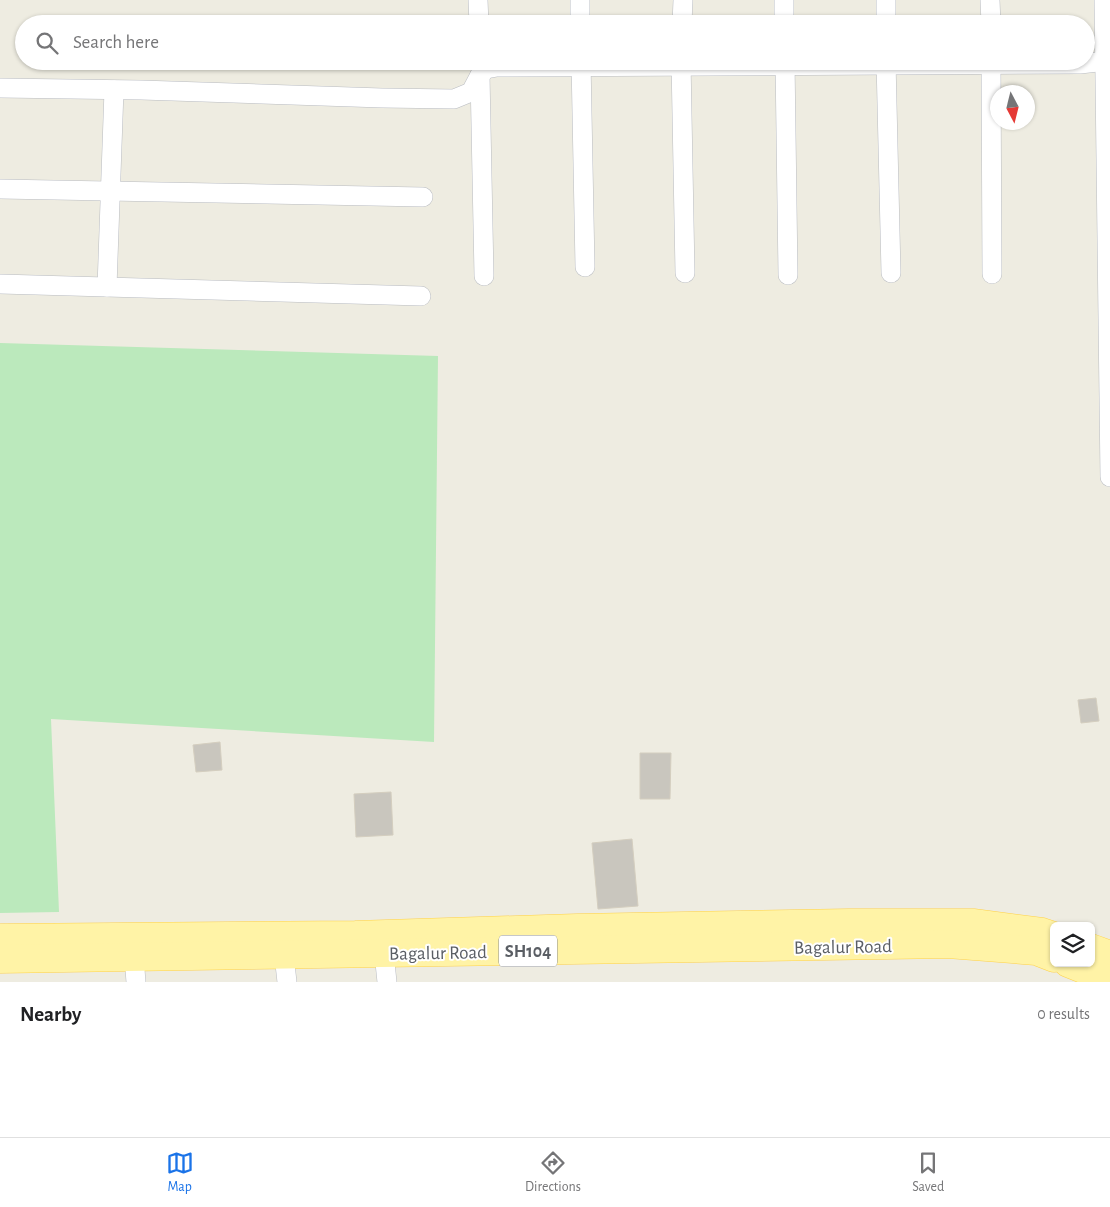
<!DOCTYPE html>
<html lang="en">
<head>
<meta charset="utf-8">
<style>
  body { margin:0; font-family:"Alegreya Sans",sans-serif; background:#f6f6f6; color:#202124 }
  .controls { position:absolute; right:15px; bottom:15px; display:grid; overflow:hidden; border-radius:8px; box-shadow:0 1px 4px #0004 }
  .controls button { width:45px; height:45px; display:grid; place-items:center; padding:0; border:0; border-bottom:1px solid #e0e0e0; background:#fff; color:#202124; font:25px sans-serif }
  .compass { position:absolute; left:990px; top:85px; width:45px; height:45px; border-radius:50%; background:#fff; box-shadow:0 1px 4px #0004; rotate:173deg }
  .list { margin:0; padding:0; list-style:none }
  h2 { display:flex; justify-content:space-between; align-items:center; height:65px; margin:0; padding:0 20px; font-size:21px }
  h2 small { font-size:16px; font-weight:400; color:#757577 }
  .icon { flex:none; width:28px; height:28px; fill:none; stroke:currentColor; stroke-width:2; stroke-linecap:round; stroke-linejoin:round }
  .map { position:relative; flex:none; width:1110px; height:982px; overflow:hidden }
  .search { position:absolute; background:#fff; box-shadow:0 1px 4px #0004; left:15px; right:15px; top:15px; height:55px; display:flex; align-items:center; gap:12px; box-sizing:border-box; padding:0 18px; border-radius:28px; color:#757577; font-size:19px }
  .sheet { height:155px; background:#fff }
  nav { display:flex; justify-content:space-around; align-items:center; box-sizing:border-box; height:70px; border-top:1px solid #e0e0e0; background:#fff; font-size:14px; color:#757577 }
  nav a { display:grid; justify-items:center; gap:2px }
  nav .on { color:#1a73e8 }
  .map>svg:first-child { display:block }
  .green { fill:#bbe9bc }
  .building { fill:#c9c6be; stroke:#d4cebf }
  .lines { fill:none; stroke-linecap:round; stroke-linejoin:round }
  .minor-casing { stroke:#b9bcc2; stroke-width:20 }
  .primary-casing { stroke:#ffd24a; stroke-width:29 }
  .minor { stroke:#fff; stroke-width:19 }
  .primary { stroke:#fff3a6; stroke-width:28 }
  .labels { text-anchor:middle; stroke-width:4; stroke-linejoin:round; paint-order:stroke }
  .shield { fill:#fff; stroke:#8c8e92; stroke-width:1 }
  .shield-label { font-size:18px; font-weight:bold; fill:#5a5e64 }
  .street-label { font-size:19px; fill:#5a5e64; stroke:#fff }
</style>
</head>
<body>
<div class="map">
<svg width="1110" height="982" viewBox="0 0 1110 982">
  <rect width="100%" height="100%" fill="#eeece1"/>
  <polygon class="green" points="0,343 438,356 434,742 51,719 59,912 0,913"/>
  <g class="building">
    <polygon points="1096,698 1099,721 1081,723 1078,700"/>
    <polygon points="220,742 222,770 196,772 193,745"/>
    <polygon points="640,753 671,753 670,799 640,799"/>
    <polygon points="391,792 393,835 356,837 354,794"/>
    <polygon points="632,839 638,906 598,909 592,843"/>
  </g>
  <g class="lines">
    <defs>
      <g id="minor">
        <polyline points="478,0 479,24"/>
        <polyline points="580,0 580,24"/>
        <polyline points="784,0 784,24"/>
        <polyline points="886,0 886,24"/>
        <polyline points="990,0 991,24"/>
        <polyline points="1104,0 1110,477"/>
        <polyline points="682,24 683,0"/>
        <polyline points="581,61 585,267"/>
        <polyline points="681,61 685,273"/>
        <polyline points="785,61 788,275"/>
        <polyline points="886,61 891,273"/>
        <polyline points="991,61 992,274"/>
        <polyline points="480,75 484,276"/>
        <polyline points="0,88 141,90 382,98 454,99 471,92 480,75 486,69 497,67 1080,64 1106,61"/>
        <polyline points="0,189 423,197"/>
        <polyline points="0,284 421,296"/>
        <polyline points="107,287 114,90"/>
        <polyline points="384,953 387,982"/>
        <polyline points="284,955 287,982"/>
        <polyline points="134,957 136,982"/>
      </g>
      <g id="primary">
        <polyline points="0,938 355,935 577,928 849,923 973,923 1042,932 1054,936"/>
        <polyline points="1091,948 1110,955"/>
        <polyline points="0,959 948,944 1036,951 1054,958"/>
        <polyline points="1068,963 1110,980"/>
      </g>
    </defs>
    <use href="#minor" class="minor-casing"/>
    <use href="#primary" class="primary-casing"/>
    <use href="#minor" class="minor"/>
    <use href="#primary" class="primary"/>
  </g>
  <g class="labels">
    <rect class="shield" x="499" y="935.5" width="58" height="31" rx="4"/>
    <g class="shield-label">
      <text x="528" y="957">SH104</text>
    </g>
    <g class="street-label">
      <text transform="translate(843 946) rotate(-1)" y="7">Bagalur Road</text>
      <text transform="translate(438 952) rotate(-1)" y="7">Bagalur Road</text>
    </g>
  </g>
</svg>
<div class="controls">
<button><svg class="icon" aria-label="layers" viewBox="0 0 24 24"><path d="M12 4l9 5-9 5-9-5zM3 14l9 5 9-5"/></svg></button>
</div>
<svg class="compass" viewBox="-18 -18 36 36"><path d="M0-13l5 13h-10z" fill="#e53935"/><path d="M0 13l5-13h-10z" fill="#757577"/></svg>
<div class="search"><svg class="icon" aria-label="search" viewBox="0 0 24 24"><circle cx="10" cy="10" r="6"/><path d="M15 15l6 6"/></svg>Search here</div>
</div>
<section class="sheet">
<h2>Nearby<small>0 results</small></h2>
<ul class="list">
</ul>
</section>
<nav>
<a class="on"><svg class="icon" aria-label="map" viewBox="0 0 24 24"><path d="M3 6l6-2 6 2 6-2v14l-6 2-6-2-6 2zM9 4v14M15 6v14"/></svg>Map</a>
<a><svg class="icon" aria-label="directions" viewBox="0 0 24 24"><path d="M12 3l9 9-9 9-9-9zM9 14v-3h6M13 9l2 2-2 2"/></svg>Directions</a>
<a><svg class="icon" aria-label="saved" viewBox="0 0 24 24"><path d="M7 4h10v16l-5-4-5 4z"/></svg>Saved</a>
</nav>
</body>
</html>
